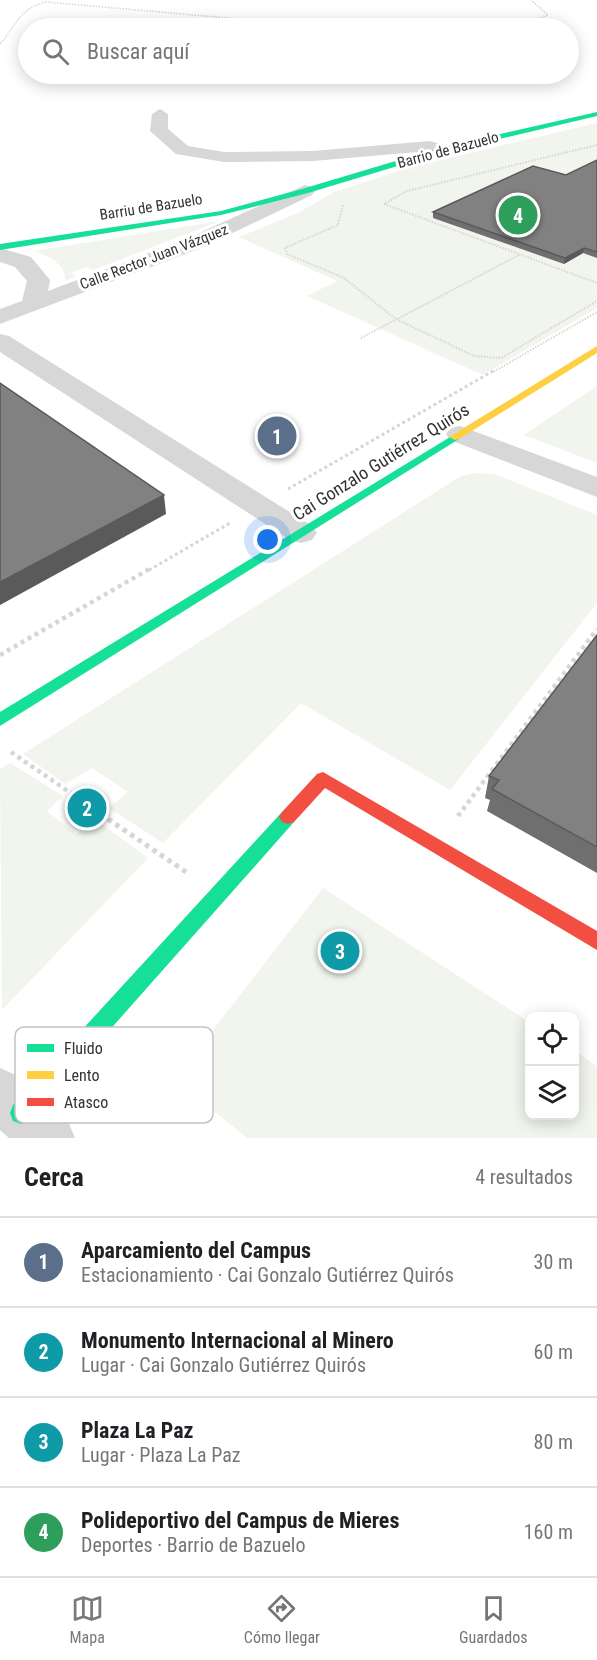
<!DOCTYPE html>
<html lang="es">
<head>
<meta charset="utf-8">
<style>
  body { margin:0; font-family:"Roboto Condensed",sans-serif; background:#f2f2f2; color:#202124 }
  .controls { position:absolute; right:18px; bottom:18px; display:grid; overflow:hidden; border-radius:12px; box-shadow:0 3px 15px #0003 }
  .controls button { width:54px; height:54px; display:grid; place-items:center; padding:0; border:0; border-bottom:2px solid #e0e0e0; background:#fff; color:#202124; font:30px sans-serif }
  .you { position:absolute; left:268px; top:540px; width:21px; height:21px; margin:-15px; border:4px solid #fff; border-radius:50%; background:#1a73e8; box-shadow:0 0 0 9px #1a73e833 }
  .badge { display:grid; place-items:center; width:39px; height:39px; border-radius:50%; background:#7a7a7a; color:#fff; font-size:20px; font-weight:700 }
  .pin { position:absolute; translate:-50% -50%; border:3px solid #fff; box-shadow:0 2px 6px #0006 }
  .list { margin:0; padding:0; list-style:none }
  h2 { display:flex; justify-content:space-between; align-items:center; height:78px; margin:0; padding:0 24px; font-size:26px }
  h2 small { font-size:20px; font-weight:400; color:#757577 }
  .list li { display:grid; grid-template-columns:39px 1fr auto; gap:18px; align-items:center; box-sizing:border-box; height:90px; padding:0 24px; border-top:2px solid #e0e0e0 }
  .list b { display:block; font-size:22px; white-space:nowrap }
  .list p { margin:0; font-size:20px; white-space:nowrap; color:#757577 }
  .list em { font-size:20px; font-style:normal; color:#757577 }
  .icon { flex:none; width:33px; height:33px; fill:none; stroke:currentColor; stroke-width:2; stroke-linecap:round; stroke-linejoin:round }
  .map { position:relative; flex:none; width:597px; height:1138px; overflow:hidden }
  .search { position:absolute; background:#fff; box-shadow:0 3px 15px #0003; left:18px; right:18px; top:18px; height:66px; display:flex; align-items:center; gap:15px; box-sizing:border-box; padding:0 21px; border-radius:33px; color:#757577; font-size:22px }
  .sheet { height:438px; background:#fff }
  nav { display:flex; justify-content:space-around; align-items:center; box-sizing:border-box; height:84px; border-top:2px solid #e0e0e0; background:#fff; font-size:16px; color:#757577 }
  nav a { display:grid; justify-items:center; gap:3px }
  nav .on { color:#7a7a7a }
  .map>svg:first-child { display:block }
  .green { fill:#f1f5ed }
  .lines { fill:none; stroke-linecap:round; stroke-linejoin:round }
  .path-far4 { stroke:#d6d6d6; stroke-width:1.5; stroke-dasharray:1.5 1.5; stroke-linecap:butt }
  .path-far3 { stroke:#d6d6d6; stroke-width:2; stroke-dasharray:1.5 1.5; stroke-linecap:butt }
  .path-far2 { stroke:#d6d6d6; stroke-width:3; stroke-dasharray:3 3; stroke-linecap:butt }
  .path-far1 { stroke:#d6d6d6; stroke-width:4.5; stroke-dasharray:4 4; stroke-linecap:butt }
  .path { stroke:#d6d6d6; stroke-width:5; stroke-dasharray:4.5 4.5; stroke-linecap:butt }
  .street { fill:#d7d7d7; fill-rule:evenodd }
  .fast { fill:#16e098; fill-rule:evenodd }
  .slow { fill:#ffcf43; fill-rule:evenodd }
  .jam { fill:#f24e42; fill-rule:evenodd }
  .wall { fill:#6f6f6f }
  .shaded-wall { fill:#5a5a5a }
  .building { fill:#818181; stroke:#5a5a5a; stroke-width:1.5 }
  .labels { text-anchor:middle; stroke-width:6; stroke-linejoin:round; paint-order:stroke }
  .far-street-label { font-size:15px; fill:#333; stroke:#fff }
  .street-label { font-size:18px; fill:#333; stroke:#fff }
  .key { fill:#fff; stroke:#c2c2c2; stroke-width:1.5 }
  .key-label { font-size:16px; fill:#333 }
</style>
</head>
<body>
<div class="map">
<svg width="597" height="1138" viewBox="0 0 597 1138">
  <rect width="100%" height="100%" fill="#fff"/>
  <g class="green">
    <polygon points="597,123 597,308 483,375 307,296 337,281 239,237 298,213 334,192 411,167"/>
    <path d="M220,221L93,270L86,267L71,273L76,276L65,281C66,263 48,256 34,251Z"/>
    <polygon points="597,386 597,463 524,435"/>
    <polygon points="476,473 494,474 597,515 597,603 450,790 301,703 163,843 109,808 128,792 92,768 65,784 23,754 461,476"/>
    <polygon points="10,763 63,796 47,811 76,834 95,819 148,858 2,1010 0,769"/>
    <polygon points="323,888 529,1022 530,1116 574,1116 575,1051 597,1066 597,1138 247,1138 175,1079"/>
  </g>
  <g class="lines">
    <g class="path-far4">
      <polyline points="494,28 521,25 548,15 531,0"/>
      <path d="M0,44C18,24 17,10 46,2L251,20L288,28"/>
    </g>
    <g class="path-far3">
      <polyline points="597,145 407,191 384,204 597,283"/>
      <polyline points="343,205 338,225 285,248 287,254 344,278 396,319 474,356 501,358 597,301"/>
      <polyline points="361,338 519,255"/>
      <polyline points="491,373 597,312"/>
    </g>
    <g class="path-far2">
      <polyline points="288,489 493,371"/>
      <polyline points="149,570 230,523"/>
    </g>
    <g class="path-far1">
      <polyline points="0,655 151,568"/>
      <polyline points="11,752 110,820"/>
      <polyline points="458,816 597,629"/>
    </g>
    <polyline class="path" points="108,819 186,872"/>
    <g class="street">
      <polygon points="160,109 168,114 168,129 188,146 224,152 313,151 430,141 448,146 451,150 448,154 442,155 429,151 313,161 224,162 176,154 150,131 152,114"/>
      <polygon points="305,185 312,187 315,191 312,195 201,248 0,324 0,309 22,301 27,281 15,267 0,262 0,248 31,257 50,280 48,291 186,239"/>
      <polygon points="0,334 9,336 312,526 317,533 312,540 301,543 290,540 0,352"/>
      <polygon points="460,426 597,477 597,497 450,440 446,434 450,428"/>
      <polygon points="0,1068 18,1076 67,1119 75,1138 9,1138 0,1130"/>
    </g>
    <g class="fast">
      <polygon points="597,112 597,116 444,152 308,193 221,215 0,250 0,244 221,211 302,189 439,148"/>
      <polygon points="455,434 461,437 459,439 0,726 0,712"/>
      <polygon points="288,810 294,812 297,817 294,822 29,1121 21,1124 13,1121 10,1113 13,1105 282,812"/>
    </g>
    <polygon class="slow" points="597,346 597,353 459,439 455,440 449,437"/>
    <polygon class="jam" points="323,772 597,931 597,950 325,788 294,822 288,824 282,822 279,817 282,812 317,774"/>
  </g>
  <g class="wall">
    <polygon points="597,160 597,258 583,253 564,264 433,218 433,212 566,175"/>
    <polygon points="597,635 597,873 487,811 490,800 485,798 489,776"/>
  </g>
  <g class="shaded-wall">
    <polygon points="584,248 583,253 564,264 565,258"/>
    <polygon points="164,495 166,514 0,605 0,582"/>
  </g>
  <g class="building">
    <polygon points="597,160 597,252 584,248 565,258 433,212 533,166 566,175"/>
    <polygon points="0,383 164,495 0,582"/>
    <polygon points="597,635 597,847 492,789 499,780 489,776"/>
  </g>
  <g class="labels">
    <g class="far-street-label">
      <text transform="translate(448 150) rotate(-15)" y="5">Barrio de Bazuelo</text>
      <text transform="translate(151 207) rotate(-9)" y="5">Barriu de Bazuelo</text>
      <text transform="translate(154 257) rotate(-21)" y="5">Calle Rector Juan Vázquez</text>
    </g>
    <g class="street-label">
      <text transform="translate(381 462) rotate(-32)" y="6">Cai Gonzalo Gutiérrez Quirós</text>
    </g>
  </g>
  <rect x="15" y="1027" width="198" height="96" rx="9" class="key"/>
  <rect x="27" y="1044" width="27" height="8" fill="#16e098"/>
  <rect x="27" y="1071" width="27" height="8" fill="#ffcf43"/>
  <rect x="27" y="1098" width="27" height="8" fill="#f24e42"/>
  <g class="key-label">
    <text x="64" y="1054">Fluido</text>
    <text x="64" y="1081">Lento</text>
    <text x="64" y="1108">Atasco</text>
  </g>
</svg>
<div class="controls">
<button><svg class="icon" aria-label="locate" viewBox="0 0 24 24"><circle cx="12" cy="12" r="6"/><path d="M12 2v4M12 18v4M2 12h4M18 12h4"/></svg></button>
<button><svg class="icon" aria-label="layers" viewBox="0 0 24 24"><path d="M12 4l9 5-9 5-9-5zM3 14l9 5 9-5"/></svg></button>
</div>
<div class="you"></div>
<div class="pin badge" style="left:277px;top:436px;background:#5c6f8a">1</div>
<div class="pin badge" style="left:87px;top:808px;background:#0f9aa8">2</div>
<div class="pin badge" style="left:340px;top:951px;background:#0f9aa8">3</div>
<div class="pin badge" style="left:518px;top:215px;background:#2e9e5b">4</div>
<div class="search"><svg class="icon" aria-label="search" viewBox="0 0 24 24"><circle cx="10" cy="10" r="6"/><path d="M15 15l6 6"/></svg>Buscar aquí</div>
</div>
<section class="sheet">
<h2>Cerca<small>4 resultados</small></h2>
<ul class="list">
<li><span class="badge" style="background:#5c6f8a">1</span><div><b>Aparcamiento del Campus</b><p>Estacionamiento · Cai Gonzalo Gutiérrez Quirós</p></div><em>30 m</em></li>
<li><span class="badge" style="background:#0f9aa8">2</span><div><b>Monumento Internacional al Minero</b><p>Lugar · Cai Gonzalo Gutiérrez Quirós</p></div><em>60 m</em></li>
<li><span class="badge" style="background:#0f9aa8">3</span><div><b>Plaza La Paz</b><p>Lugar · Plaza La Paz</p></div><em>80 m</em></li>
<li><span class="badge" style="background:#2e9e5b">4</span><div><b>Polideportivo del Campus de Mieres</b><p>Deportes · Barrio de Bazuelo</p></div><em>160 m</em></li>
</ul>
</section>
<nav>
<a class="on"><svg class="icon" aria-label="map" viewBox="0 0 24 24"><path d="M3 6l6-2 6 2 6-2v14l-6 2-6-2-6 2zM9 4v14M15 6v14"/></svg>Mapa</a>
<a><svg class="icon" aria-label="directions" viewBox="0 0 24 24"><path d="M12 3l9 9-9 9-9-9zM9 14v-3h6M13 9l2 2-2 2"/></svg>Cómo llegar</a>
<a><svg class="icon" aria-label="saved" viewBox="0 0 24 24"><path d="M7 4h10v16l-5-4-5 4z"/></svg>Guardados</a>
</nav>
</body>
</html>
